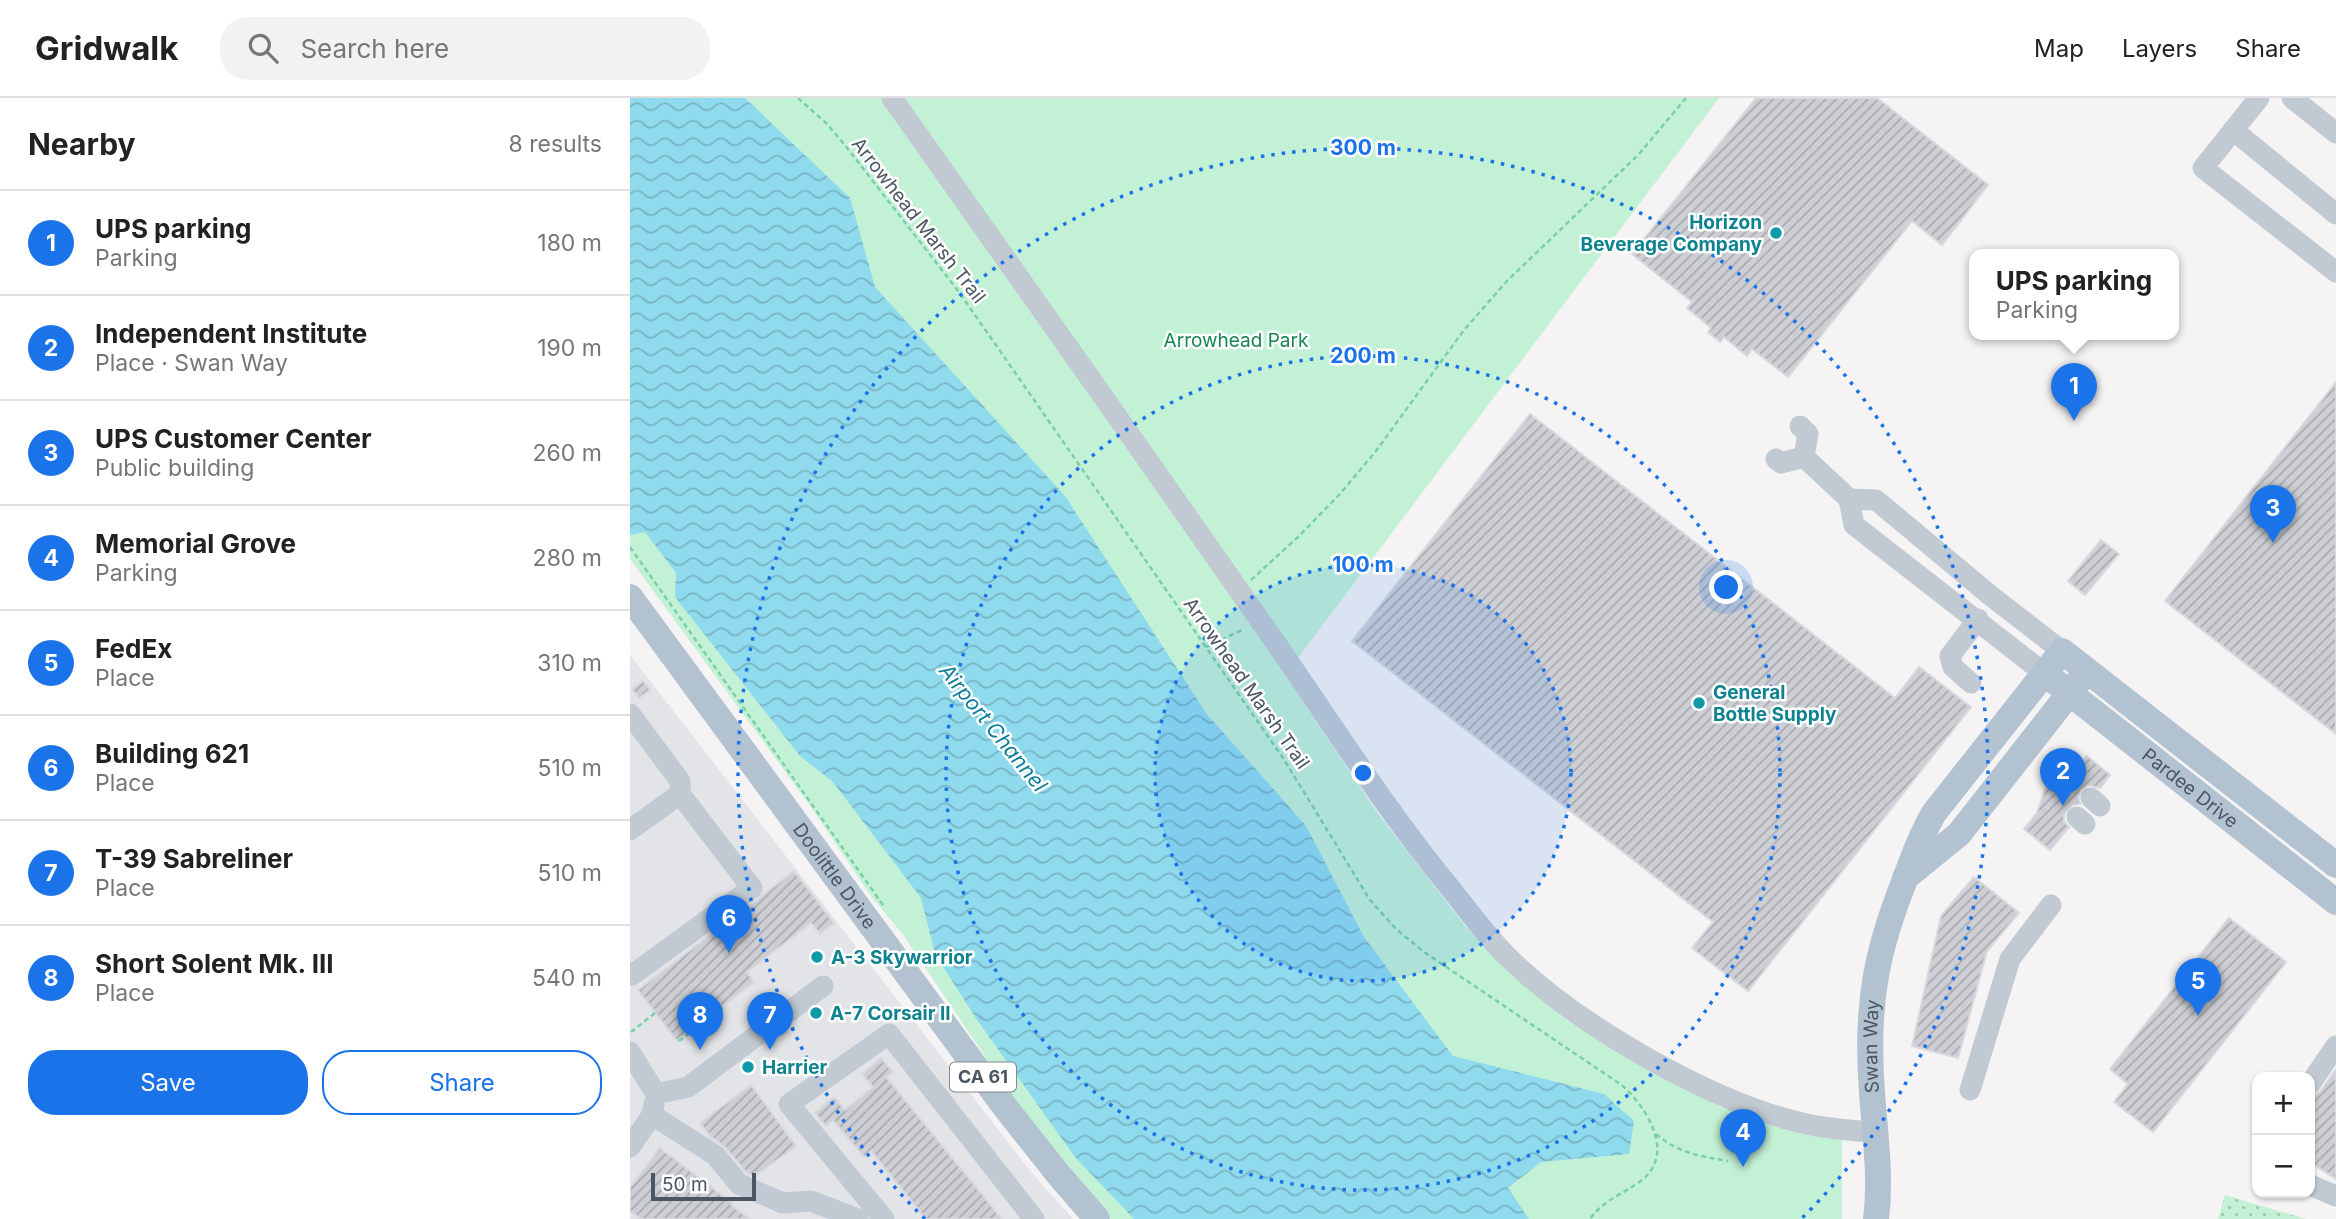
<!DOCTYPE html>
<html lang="en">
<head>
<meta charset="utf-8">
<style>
  body { margin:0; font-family:Inter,sans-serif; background:#f2f2f2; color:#222 }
  .controls { position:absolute; right:21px; bottom:21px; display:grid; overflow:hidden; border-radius:14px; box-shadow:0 2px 5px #0004 }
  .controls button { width:63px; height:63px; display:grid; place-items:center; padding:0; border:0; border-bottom:2px solid #e0e0e0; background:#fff; color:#222; font:35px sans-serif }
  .scale { position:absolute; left:21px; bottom:18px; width:105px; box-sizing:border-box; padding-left:7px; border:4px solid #4a5661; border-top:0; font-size:19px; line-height:24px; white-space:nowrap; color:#4a5661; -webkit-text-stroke:5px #fff; paint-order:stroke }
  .you { position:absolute; left:1097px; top:490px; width:24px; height:24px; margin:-18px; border:5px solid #fff; border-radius:50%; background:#1a73e8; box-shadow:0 0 0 10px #1a73e833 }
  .badge { display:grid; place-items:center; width:46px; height:46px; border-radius:50%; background:#1a73e8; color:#fff; font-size:23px; font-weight:700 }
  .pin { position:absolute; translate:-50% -58px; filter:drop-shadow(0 2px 4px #0008) }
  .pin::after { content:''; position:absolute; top:37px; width:24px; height:21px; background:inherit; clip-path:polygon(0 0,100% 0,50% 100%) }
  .popup { position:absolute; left:1339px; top:151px; width:210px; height:91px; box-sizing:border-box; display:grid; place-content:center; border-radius:14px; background:#fff; filter:drop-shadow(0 2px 5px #0005); font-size:23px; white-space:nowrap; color:#767676 }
  .popup b { font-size:26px; color:#222 }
  .popup::after { content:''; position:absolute; left:50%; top:100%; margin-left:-14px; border:14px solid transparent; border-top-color:#fff }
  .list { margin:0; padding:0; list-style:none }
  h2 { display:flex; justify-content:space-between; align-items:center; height:91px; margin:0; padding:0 28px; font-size:30px }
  h2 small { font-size:23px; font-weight:400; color:#767676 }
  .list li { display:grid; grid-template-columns:46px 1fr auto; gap:21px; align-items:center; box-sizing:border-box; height:105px; padding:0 28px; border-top:2px solid #e0e0e0 }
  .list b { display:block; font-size:26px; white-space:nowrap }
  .list p { margin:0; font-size:23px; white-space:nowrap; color:#767676 }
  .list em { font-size:23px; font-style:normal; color:#767676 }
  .actions { display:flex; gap:14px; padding:21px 28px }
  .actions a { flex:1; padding:16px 0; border:2px solid #1a73e8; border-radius:28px; text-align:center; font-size:24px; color:#1a73e8 }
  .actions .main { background:#1a73e8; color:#fff }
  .icon { flex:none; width:38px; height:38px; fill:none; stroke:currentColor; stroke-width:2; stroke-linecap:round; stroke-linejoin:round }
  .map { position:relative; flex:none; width:1706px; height:1121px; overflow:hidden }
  header { display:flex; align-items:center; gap:42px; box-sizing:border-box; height:98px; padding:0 35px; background:#fff; border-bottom:2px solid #e0e0e0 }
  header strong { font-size:33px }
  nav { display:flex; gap:38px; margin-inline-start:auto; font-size:24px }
  .search { width:490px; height:63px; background:#f2f2f2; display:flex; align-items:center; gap:18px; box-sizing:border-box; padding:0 24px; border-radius:28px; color:#767676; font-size:26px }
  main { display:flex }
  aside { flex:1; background:#fff }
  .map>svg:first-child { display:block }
  .airport { fill:#e2e4e7 }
  .grass { fill:url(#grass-dots) }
  .green { fill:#c3f1d5 }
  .water { fill:url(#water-waves) }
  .building { fill:url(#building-hatch); stroke:#d7d9de; stroke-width:2 }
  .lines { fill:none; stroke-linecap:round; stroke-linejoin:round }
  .path { stroke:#7ad0a6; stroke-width:2.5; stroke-dasharray:5 3.5; stroke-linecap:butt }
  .minor { stroke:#c1cad2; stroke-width:21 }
  .major { stroke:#b3c2d1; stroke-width:26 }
  .ring { fill:none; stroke:#1a73e8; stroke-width:3.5; stroke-dasharray:3.5 7 }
  .culture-dot { fill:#0f9aa8; stroke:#fff; stroke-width:2.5 }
  .labels { text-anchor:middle; stroke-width:5; stroke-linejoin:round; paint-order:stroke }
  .shield { fill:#fff; stroke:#808990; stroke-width:2 }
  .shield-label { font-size:18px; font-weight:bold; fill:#4a5661 }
  .street-label { font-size:19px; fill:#4a5661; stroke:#fff }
  .culture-label { font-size:19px; font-weight:bold; fill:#0d838f; stroke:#fff; text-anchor:start }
  .park-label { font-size:19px; fill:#17864f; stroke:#fff }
  .water-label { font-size:21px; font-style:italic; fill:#0c7c9b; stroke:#fff }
  .centre { fill:#1a73e8; stroke:#fff; stroke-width:3.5 }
  .ring-label { font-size:21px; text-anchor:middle; font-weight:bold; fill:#1a73e8; stroke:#fff; stroke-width:5; stroke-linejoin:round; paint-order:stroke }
</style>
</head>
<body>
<header>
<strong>Gridwalk</strong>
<div class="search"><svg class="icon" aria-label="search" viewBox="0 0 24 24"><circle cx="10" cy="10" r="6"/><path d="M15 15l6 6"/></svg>Search here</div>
<nav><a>Map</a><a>Layers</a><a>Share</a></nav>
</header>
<main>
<aside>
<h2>Nearby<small>8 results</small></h2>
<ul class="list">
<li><span class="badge">1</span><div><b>UPS parking</b><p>Parking</p></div><em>180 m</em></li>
<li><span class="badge">2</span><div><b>Independent Institute</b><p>Place · Swan Way</p></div><em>190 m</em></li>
<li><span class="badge">3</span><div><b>UPS Customer Center</b><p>Public building</p></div><em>260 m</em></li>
<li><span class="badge">4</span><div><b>Memorial Grove</b><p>Parking</p></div><em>280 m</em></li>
<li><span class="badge">5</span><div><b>FedEx</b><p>Place</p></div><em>310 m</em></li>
<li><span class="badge">6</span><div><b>Building 621</b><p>Place</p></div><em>510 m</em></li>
<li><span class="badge">7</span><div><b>T-39 Sabreliner</b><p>Place</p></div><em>510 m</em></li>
<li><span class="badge">8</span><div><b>Short Solent Mk. III</b><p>Place</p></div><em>540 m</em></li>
</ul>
<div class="actions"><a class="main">Save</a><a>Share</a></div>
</aside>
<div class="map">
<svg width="1706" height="1121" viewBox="0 0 1706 1121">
  <defs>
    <pattern id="grass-dots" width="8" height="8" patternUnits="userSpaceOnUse" patternTransform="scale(1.75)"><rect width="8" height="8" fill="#c3f1d5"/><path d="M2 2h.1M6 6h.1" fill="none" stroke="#a0c6b0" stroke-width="1.8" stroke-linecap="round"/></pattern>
    <pattern id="water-waves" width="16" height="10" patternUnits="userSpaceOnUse" patternTransform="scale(1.75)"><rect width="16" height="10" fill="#90daee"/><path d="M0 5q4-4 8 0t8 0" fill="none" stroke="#78b4c4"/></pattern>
    <pattern id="building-hatch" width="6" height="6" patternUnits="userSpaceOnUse" patternTransform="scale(1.75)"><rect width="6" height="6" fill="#cdcfd5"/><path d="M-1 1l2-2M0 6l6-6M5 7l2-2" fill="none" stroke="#a8abb0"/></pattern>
  </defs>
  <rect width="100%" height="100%" fill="#f5f3f3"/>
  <polygon class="airport" points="0,557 401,1074 443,1121 0,1121"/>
  <polygon class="grass" points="1595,1097 1676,1121 1588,1121"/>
  <polygon class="green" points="0,0 1089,0 655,577 748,716 835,828 878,874 937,922 1013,968 1091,1009 1157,1030 1212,1040 1212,1121 481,1121 454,1096 377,991 274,838 241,798 181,709 0,461"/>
  <polygon class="water" points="0,0 115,0 220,100 245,189 435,398 576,615 676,728 734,839 823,958 974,996 1004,1023 999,1056 911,1064 878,1090 899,1121 504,1121 445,1059 347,922 305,856 291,800 203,684 170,658 45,499 46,475 15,434 0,437"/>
  <g class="building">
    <polygon points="1126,0 1247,0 1358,87 1312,147 1282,123 1158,279 1122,251 1117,258 1094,239 1090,244 1078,234 1081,230 1057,210 1062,204 1002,156"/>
    <polygon points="1706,284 1706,636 1535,503"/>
    <polygon points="900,316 1265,600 1289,569 1341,609 1118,893 1062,850 1083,824 722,543"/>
    <polygon points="1471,442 1489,456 1455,497 1438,483"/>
    <polygon points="13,583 20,592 9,600 2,591"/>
    <polygon points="1457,658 1480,677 1470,690 1458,687 1451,692 1448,698 1450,706 1442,707 1434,716 1434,723 1439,729 1420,752 1394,731 1407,715 1416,688 1446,671"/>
    <polygon points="164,773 204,825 190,836 181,825 117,874 124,884 47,943 8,892"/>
    <polygon points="1344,779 1389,815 1357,853 1328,960 1282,948 1311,818"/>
    <polygon points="1599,820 1656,864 1523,1034 1484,1004 1498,986 1480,971"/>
    <polygon points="251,960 263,974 256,979 372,1121 296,1121 241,1053 234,1059 203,1022 196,1028 185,1015 204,999 215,1012 243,989 232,976"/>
    <polygon points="1706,971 1706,1081 1680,1064 1680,1001 1690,994"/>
    <polygon points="121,987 166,1048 125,1078 117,1075 95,1049 80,1038 70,1025"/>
    <polygon points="30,1050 102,1105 101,1107 120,1121 11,1121 0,1113 0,1090"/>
  </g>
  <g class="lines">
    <g class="path">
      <path d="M168,0L196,25L214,46L329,194L653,660L740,802L766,831L794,854L993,988C1016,1009 1046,1055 1012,1082C994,1096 974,1101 960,1121"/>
      <polyline points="0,449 253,807"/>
      <polyline points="621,482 668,439 710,396 746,353 834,232 877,183 1009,56 1056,0"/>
      <polyline points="576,549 614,531"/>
      <polyline points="1,934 25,915"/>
      <polyline points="49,943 92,911 91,909"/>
      <path d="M1026,1036C1048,1055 1069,1058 1098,1063"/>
    </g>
    <g class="minor">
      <path d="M262,0C388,179 516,358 641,538C700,623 755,711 821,791C841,816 860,843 883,864C954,931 1090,1010 1186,1028C1206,1031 1225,1033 1245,1034"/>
      <polyline points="1629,0 1573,70 1706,174"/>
      <polyline points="1662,0 1706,35"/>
      <polyline points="1603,32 1706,116"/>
      <polyline points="1174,359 1219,401"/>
      <polyline points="1146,361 1151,365 1174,359 1178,336 1170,328"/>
      <polyline points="1414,575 1224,427 1219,401 1246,402 1361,498 1432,553"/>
      <polyline points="1341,585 1323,569 1320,558 1348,521"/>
      <polyline points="0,616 50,683 50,696 122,790 2,877 0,875"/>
      <polyline points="1461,700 1470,708"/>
      <polyline points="1447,719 1455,726"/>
      <polyline points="0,732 50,696"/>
      <polyline points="0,954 26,996"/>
      <polyline points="1680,986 1706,948"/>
      <polyline points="1340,992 1380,861 1421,807"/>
      <polyline points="26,996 58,989 193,888"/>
      <polyline points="22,1017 85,1057 109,1086 153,1105 181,1103 228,1121"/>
      <polyline points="0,1049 22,1017 24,1006"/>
      <polyline points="1680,1087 1706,1098"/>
      <polyline points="254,1121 159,1006 259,936 404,1121"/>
    </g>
    <g class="major">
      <path id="s1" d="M0,499L375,1009L428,1076L467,1121"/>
      <path id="s2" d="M1414,575L1706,804"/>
      <polyline points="1275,780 1329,736 1449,583"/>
      <path id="s3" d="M1246,1121C1252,1073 1243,1025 1241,977C1237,903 1247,852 1274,784C1283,760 1291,737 1304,715L1432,553L1706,767"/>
    </g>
  </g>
  <circle cx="733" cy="675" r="208" fill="#1a73e8" fill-opacity=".12"/>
  <g class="ring">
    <circle cx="733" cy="675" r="208"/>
    <circle cx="733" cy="675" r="417"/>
    <path d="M295 1121A625 625 0 1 1 1171 1121"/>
  </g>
  <g class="culture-dot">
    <circle cx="1146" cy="135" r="7"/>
    <circle cx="1069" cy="605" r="7"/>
    <circle cx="187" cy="859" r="7"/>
    <circle cx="186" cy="915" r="7"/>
    <circle cx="118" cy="969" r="7"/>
  </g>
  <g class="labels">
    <rect class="shield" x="320" y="964.5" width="66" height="29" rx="5"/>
    <g class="shield-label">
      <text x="353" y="985">CA 61</text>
    </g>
    <g class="street-label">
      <text transform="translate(289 122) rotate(52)" y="7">Arrowhead Marsh Trail</text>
      <text transform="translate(617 585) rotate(55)" y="7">Arrowhead Marsh Trail</text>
      <text dy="7" stroke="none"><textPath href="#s2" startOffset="186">Pardee Drive</textPath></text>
      <text dy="7" stroke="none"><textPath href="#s1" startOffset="346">Doolittle Drive</textPath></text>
      <text dy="7" stroke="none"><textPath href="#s3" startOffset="173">Swan Way</textPath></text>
    </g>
    <g class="culture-label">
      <text x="1132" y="131" text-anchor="end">Horizon<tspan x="1132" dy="22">Beverage Company</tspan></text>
      <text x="1083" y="601">General<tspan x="1083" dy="22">Bottle Supply</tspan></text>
      <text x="201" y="866">A-3 Skywarrior</text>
      <text x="200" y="922">A-7 Corsair II</text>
      <text x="132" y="976">Harrier</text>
    </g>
    <g class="park-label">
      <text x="606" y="249">Arrowhead Park</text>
    </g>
    <g class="water-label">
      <text transform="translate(363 630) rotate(51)" y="7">Airport Channel</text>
    </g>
  </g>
  <circle cx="733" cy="675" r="10" class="centre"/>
  <g class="ring-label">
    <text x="733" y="57">300 m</text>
    <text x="733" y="265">200 m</text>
    <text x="733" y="474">100 m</text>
  </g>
</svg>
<div class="controls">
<button>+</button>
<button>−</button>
</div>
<div class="scale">50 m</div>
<div class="you"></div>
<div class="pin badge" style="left:1444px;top:323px">1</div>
<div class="popup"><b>UPS parking</b>Parking</div>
<div class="pin badge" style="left:1433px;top:708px">2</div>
<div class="pin badge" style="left:1643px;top:445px">3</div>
<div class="pin badge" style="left:1113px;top:1069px">4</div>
<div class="pin badge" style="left:1568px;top:918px">5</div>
<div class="pin badge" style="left:99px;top:855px">6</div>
<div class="pin badge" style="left:140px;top:952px">7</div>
<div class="pin badge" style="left:70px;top:952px">8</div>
</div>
</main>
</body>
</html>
